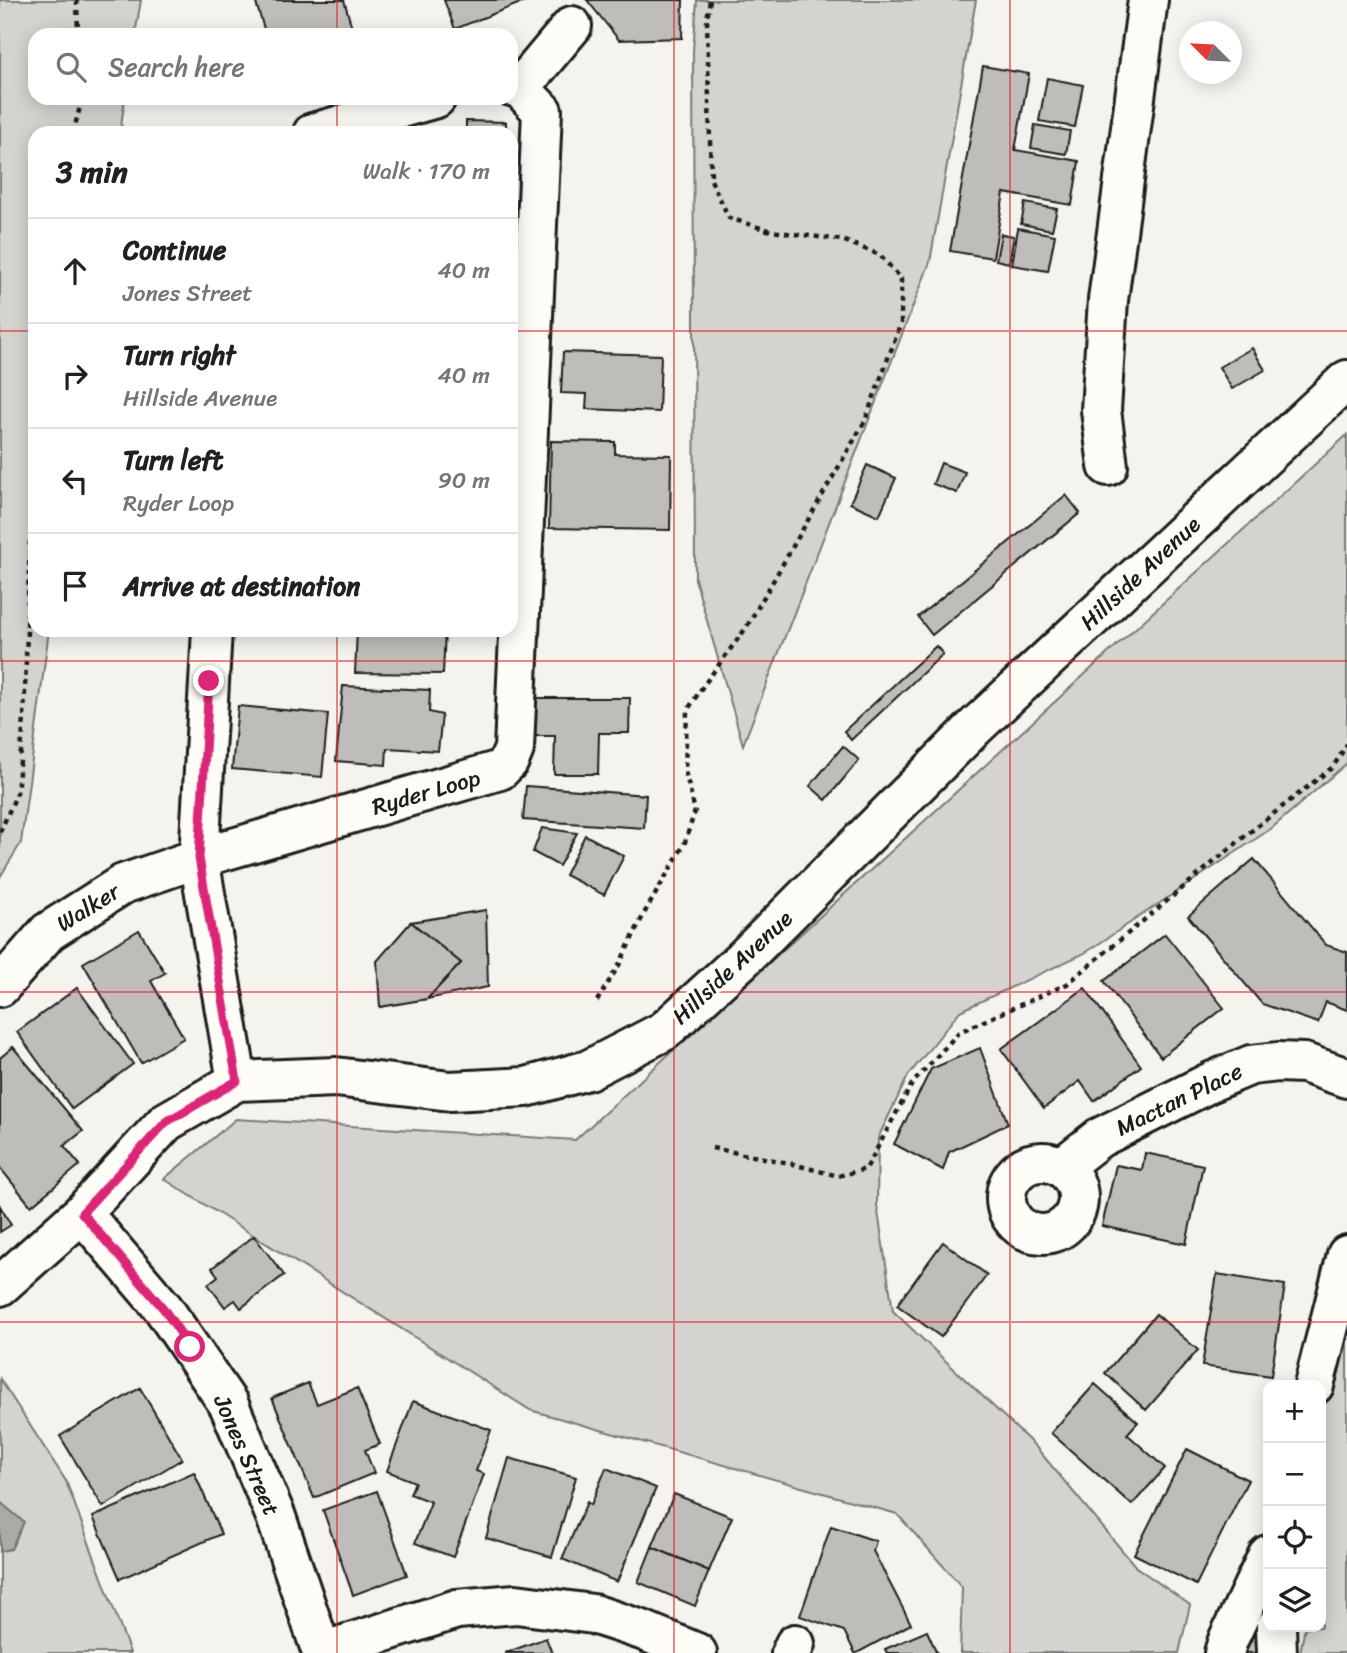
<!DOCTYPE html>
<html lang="en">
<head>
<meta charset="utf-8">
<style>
  body { margin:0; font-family:Sriracha,sans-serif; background:#f2f2f2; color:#202124 }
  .controls { position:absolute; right:21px; bottom:21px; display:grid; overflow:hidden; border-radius:14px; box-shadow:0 4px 18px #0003 }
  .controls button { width:63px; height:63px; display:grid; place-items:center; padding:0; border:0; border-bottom:2px solid #e0e0e0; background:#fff; color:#202124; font:35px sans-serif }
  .compass { position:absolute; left:1179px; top:21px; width:63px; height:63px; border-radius:50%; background:#fff; box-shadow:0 4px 18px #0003; rotate:294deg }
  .stop { position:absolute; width:21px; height:21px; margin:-16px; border:5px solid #db2777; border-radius:50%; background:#fff }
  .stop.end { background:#db2777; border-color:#fff; box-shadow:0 2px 7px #0008 }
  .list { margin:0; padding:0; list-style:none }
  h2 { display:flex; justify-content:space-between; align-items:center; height:91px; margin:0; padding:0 28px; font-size:30px }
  h2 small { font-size:23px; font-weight:400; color:#757577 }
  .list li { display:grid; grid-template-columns:46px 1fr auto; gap:21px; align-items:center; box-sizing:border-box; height:105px; padding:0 28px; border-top:2px solid #e0e0e0 }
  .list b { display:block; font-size:26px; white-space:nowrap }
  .list p { margin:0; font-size:23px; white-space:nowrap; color:#757577 }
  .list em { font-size:23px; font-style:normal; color:#757577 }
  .icon { flex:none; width:38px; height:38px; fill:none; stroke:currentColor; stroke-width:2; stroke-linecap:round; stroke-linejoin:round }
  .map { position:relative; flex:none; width:1347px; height:1653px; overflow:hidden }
  .search { position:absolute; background:#fff; box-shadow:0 4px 18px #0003; left:28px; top:28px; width:490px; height:77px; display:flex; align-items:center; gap:18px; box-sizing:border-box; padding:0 24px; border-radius:21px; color:#757577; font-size:26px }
  .panel { position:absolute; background:#fff; box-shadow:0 4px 18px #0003; left:28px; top:126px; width:490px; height:511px; border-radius:21px }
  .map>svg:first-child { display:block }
  .green { fill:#d4d3cf; stroke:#787876; stroke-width:2 }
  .water { fill:#abaaa6; stroke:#72716f; stroke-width:2 }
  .building { fill:#bebdba; stroke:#1c1c1c; stroke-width:2 }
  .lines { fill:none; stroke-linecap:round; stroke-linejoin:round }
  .minor-casing { stroke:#1c1c1c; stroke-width:44 }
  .path { stroke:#1c1c1c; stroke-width:4.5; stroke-dasharray:5 5; stroke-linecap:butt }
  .minor { stroke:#fdfcf7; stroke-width:38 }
  .route { stroke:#db2777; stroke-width:9 }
  .grid { fill:none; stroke:#d62828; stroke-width:2; stroke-opacity:0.55 }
  .labels { text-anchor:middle; stroke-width:6; stroke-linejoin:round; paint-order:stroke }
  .street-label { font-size:23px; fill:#1c1c1c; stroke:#fdfcf7 }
</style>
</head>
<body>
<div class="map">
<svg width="1347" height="1653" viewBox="0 0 1347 1653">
  <rect width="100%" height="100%" fill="#f4f3ee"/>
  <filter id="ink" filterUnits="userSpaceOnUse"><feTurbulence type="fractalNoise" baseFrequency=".0143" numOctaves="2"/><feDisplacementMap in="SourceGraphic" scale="14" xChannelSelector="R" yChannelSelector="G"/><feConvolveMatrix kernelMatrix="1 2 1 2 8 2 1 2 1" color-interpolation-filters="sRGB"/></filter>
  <g filter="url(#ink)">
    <g class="green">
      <polygon points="0,0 141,0 135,35 35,35 35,98 125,98 120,133 35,133 35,630 49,630 21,843 0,877"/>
      <polygon points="697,0 976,0 930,262 743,745 695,579 693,51"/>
      <polygon points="1347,435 1347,763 1272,828 1085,953 960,1011 908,1076 878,1138 877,1205 893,1311 1035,1446 1136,1567 1190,1605 1179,1653 960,1653 962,1587 897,1514 530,1410 164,1179 236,1119 575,1140"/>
      <polygon points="1347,1317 1347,1653 1300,1653 1305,1627 1321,1627 1321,1416"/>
      <polygon points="0,1379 66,1481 130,1653 0,1653"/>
    </g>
    <polygon class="water" points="0,1502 24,1522 11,1549 0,1551"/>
    <g class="building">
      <polygon points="255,0 344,0 354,35 266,35"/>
      <polygon points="444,0 528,0 455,29"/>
      <polygon points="587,0 683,0 682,38 619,40"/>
      <polygon points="983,66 1029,74 1015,150 1079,161 1072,205 1004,193 993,258 950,251"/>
      <polygon points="1047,78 1083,85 1075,127 1039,121"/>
      <polygon points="466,121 506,122 506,133 466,133"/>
      <polygon points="1035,125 1070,131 1066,154 1031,148"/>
      <polygon points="1025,203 1057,209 1052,230 1021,224"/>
      <polygon points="1018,228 1055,235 1048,271 1012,265"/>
      <polygon points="1001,234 1014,236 1009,263 996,260"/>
      <polygon points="1252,348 1265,370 1232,389 1219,367"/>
      <polygon points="563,352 661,355 659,412 586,409 587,394 561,393"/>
      <polygon points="551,441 615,442 615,454 671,455 670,530 549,528"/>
      <polygon points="941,463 965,472 957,493 933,484"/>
      <polygon points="867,465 896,478 879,516 850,503"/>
      <polygon points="1066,495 1080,513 932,635 918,617"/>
      <polygon points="357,630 445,630 443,674 355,673"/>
      <polygon points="936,646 943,654 851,740 844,731"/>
      <polygon points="343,686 430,690 429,712 442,715 438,751 387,748 386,765 336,761"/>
      <polygon points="527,698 630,698 629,733 599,733 598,774 554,774 555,736 527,736"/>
      <polygon points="238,706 328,714 322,777 232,769"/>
      <polygon points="843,746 859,760 826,800 810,786"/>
      <polygon points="526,786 646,795 644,828 523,820"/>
      <polygon points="542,828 577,833 559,866 533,852"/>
      <polygon points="585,835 624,856 604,895 565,875"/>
      <polygon points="1254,859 1326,945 1347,952 1347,1010 1326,1002 1318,1023 1262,1004 1188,916"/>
      <polygon points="486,910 488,987 427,999 461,963 411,922"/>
      <polygon points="411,922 461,963 427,999 380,1007 377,961"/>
      <polygon points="139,930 165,973 151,981 184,1038 141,1063 83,963"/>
      <polygon points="1165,934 1224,1008 1161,1057 1104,981"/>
      <polygon points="77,988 133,1064 72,1109 17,1032"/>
      <polygon points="1085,988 1141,1066 1094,1101 1080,1081 1044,1108 1001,1049"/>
      <polygon points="13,1047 83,1131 64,1146 80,1165 31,1206 0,1168 0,1058"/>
      <polygon points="980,1048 1008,1124 949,1152 943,1170 894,1144 931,1069"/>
      <polygon points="1145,1153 1203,1165 1186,1244 1102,1226 1116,1165 1142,1170"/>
      <polygon points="0,1206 11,1225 0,1232"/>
      <polygon points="254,1236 284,1275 241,1308 235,1300 225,1307 208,1284 218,1276 212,1268"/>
      <polygon points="943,1242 987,1275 941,1337 897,1305"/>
      <polygon points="1217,1274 1285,1285 1271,1376 1202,1366"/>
      <polygon points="1156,1314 1198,1350 1146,1410 1105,1373"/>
      <polygon points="308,1383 317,1404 357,1388 380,1444 365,1450 374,1473 314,1498 272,1398"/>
      <polygon points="1095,1384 1138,1422 1127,1434 1165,1468 1132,1505 1051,1433"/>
      <polygon points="140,1388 182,1459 103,1507 60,1436"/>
      <polygon points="413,1401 491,1430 476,1471 484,1474 453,1557 415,1543 431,1502 410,1494 415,1482 387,1471"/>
      <polygon points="1187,1449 1248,1480 1196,1585 1134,1554"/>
      <polygon points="509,1458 576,1477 552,1557 486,1538"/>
      <polygon points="606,1468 656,1488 617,1582 562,1559 587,1502 591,1505"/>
      <polygon points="194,1472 221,1534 120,1579 93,1517"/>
      <polygon points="377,1491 407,1575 353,1595 323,1510"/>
      <polygon points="674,1494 732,1517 709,1571 652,1547"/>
      <polygon points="831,1526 876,1541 873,1551 911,1624 857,1653 855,1653 844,1631 800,1616"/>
      <polygon points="652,1547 709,1571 695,1606 638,1582"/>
      <polygon points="927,1631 937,1653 887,1653 885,1649"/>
      <polygon points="1246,1635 1268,1640 1265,1653 1242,1653"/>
      <polygon points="546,1638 552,1653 505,1653"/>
    </g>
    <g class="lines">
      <defs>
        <g id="minor">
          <polyline points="520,88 572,26"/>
          <polyline points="313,133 436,98"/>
          <polyline points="1108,466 1101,410 1108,300 1148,0"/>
          <polyline points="212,630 199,858 237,1081"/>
          <polyline points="0,987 48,932 123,884 199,858 500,770 509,761 514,749 542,111 520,88 511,86"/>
          <circle cx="1042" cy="1198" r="36"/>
          <polyline points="1062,1167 1099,1138 1213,1081 1251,1065 1278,1062 1304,1063 1347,1078"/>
          <polyline points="82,1213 163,1308 229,1405 276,1517 322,1653"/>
          <polyline points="0,1286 82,1213 166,1122 237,1081 336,1077 450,1091 526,1087 588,1070 664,1031 743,959 976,726 1347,380"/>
          <polyline points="1314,1385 1347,1255"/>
          <polyline points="1276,1627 1277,1653"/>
          <polyline points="322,1652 457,1609 516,1604 593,1614 642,1630 697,1653"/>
          <polyline points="791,1653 795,1644"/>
          <polyline points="1224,1653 1228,1640 1268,1555"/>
        </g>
      </defs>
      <use href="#minor" class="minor-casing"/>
      <g class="path">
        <polyline points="77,0 78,35"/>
        <polyline points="73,133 80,107 80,98"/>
        <polyline points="0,832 17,793 24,719 30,540 35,518"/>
        <polyline points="597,1001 619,965 645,912 684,845 695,811 685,771 687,711 703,686 746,628 865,421 901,323 901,279 880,255 842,240 771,231 729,218 711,180 707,20 710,0"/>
        <polyline points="712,1148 789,1163 838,1176 866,1169 912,1084 959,1032 1067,984 1250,832 1333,767 1347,744"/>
      </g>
      <use href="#minor" class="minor"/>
    </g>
  </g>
  <g class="lines" filter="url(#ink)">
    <polyline class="route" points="190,1347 163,1308 82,1213 166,1122 237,1081 199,858 209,681"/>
  </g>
  <path class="grid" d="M337,0V35M674,0V1653M1010,0V1653M337,98V133M0,331H35M511,331H1347M337,630V1653M0,661H1347M0,992H1347M0,1322H1347"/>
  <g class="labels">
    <g class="street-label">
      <text transform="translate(1140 573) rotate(-43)" y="8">Hillside Avenue</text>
      <text transform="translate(426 792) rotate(-16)" y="8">Ryder Loop</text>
      <text transform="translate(88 907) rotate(-32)" y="8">Walker</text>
      <text transform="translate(732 967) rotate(-43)" y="8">Hillside Avenue</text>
      <text transform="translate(1179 1099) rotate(-26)" y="8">Mactan Place</text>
      <text transform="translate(247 1455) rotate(66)" y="8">Jones Street</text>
    </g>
  </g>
</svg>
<div class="controls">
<button>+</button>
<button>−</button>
<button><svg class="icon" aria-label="locate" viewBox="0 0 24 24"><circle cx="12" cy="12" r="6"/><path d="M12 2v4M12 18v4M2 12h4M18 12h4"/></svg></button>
<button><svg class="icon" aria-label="layers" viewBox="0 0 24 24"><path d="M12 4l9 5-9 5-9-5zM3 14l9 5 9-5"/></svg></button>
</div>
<svg class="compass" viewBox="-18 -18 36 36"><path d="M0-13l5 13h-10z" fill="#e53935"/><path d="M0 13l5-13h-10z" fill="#757577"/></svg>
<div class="stop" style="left:190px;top:1347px"></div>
<div class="stop end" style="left:209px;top:681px"></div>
<div class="search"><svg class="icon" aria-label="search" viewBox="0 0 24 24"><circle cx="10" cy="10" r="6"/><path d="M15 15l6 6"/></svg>Search here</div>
<section class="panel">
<h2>3 min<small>Walk · 170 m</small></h2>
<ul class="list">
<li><svg class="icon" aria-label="ahead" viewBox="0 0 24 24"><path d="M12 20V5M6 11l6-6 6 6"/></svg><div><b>Continue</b><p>Jones Street</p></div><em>40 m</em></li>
<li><svg class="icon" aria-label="right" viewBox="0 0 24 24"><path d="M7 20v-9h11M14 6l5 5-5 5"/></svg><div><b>Turn right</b><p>Hillside Avenue</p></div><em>40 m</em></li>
<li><svg class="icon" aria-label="left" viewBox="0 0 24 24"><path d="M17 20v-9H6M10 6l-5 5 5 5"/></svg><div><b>Turn left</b><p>Ryder Loop</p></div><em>90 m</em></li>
<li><svg class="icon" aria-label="arrive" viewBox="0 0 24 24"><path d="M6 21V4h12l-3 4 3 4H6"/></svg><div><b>Arrive at destination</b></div></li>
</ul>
</section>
</div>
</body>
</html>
